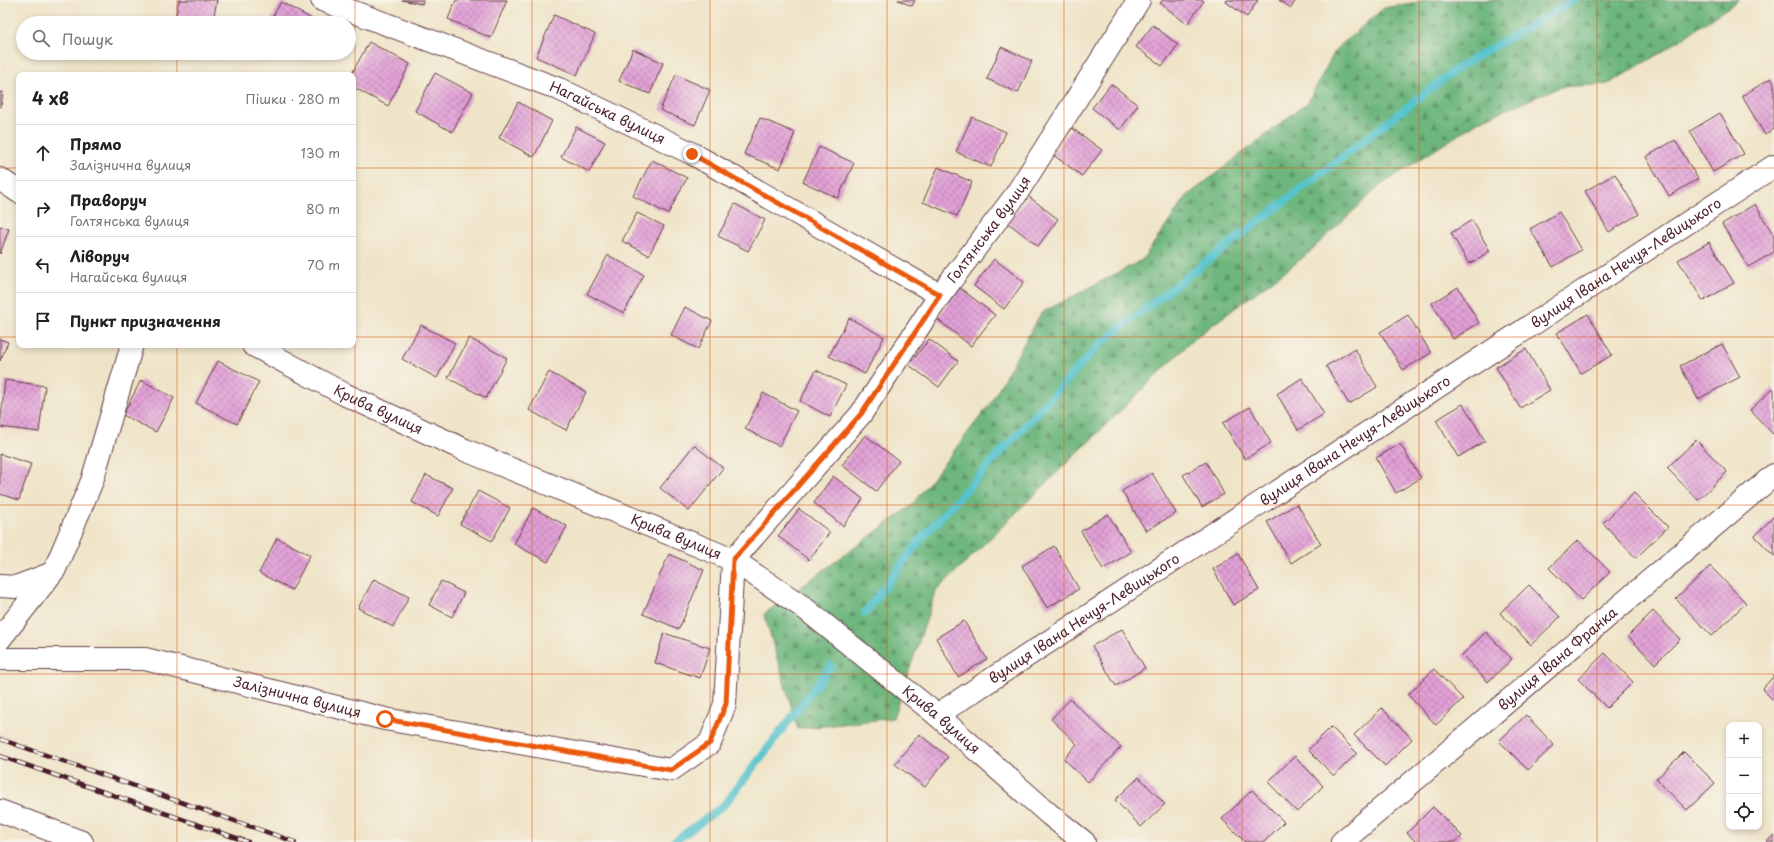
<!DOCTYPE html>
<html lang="uk">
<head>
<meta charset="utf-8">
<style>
  body { margin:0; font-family:"Playpen Sans",sans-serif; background:#f6f6f6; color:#202124 }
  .controls { position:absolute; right:12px; bottom:12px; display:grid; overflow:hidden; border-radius:8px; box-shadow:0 2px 6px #0003 }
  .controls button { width:36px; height:36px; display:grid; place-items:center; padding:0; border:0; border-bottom:1px solid #e0e0e0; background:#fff; color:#202124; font:20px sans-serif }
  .stop { position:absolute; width:12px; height:12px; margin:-9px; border:3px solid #ea580c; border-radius:50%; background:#fff }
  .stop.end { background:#ea580c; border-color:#fff; box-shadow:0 1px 4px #0008 }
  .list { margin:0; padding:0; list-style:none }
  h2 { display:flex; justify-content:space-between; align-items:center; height:52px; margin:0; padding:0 16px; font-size:17px }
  h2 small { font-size:13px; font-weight:400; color:#757577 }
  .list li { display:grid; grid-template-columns:26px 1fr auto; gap:12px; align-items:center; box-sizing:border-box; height:56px; padding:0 16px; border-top:1px solid #e0e0e0 }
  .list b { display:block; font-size:15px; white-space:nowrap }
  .list p { margin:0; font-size:13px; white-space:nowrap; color:#757577 }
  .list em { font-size:13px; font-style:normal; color:#757577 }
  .icon { flex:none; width:22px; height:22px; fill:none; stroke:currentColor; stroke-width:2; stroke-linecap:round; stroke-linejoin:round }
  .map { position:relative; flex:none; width:1774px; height:842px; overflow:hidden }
  .search { position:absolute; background:#fff; box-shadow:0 2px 6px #0003; left:16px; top:16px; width:340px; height:44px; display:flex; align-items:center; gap:10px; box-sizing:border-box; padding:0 14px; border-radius:22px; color:#757577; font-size:15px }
  .panel { position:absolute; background:#fff; box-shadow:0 2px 6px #0003; left:16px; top:72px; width:340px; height:276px; border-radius:8px }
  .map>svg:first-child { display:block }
  .forest { fill:url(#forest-firs); stroke:#5c6a54 }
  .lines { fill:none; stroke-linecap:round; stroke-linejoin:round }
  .stream { stroke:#56c3cd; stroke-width:8 }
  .building { fill:url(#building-cross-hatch) }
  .minor-casing { stroke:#633d43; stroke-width:24 }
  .minor { stroke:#fff; stroke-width:22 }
  .rail-casing { stroke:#4a1f2b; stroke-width:4.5 }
  .rail { stroke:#f7f3e8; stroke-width:3; stroke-dasharray:9; stroke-linecap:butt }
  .route { stroke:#ea580c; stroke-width:5 }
  .grid { fill:none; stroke:#e0560e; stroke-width:1; stroke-opacity:0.55 }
  .labels { text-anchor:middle; stroke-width:3; stroke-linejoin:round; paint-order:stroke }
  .street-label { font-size:14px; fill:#4a1f2b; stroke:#f7f3e8 }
</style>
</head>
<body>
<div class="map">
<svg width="1774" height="842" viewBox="0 0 1774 842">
  <defs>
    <pattern id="forest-firs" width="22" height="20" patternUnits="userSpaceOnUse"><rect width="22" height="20" fill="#6db67d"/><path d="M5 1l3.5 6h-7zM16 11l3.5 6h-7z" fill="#5c9367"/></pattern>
    <pattern id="building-cross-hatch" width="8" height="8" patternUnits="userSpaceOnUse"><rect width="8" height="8" fill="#e2a1d7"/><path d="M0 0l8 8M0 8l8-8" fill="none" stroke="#b983af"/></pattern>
  </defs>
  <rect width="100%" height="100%" fill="#f7f3e8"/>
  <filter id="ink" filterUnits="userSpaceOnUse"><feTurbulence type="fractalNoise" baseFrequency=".025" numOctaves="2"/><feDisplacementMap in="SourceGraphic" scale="8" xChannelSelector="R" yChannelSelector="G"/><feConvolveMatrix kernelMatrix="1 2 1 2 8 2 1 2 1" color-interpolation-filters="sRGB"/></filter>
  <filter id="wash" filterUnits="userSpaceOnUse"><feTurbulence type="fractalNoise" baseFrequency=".012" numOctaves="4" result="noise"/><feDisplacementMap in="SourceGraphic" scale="16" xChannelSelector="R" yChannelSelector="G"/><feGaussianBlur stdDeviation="0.9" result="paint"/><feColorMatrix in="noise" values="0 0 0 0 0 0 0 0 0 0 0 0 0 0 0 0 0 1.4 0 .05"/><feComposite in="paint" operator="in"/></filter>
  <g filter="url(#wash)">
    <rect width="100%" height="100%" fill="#efe4c8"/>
    <polygon class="forest" points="1427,0 1739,0 1662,52 1608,84 1560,87 1481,120 1382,184 1304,257 1196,337 936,591 893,718 798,729 764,614 911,506 990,404 1041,313 1142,260 1187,196 1308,102 1336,49 1384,8"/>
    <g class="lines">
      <g class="stream">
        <polyline points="865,613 921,539 1101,343 1459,67 1575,0"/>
        <polyline points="674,842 725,804 831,666"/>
      </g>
    </g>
    <g id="blocks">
      <g class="building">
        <polygon points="179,0 217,0 213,21 176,15"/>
        <polygon points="402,0 423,0 422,4"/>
        <polygon points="456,0 507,0 491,38 448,19"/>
        <polygon points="898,0 915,0 912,6"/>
        <polygon points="1163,0 1203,0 1204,1 1187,24 1160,3"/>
        <polygon points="1227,0 1258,0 1247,17 1226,2"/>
        <polygon points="1279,0 1296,0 1291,8"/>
        <polygon points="281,2 319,23 269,23"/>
        <polygon points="554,15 595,34 577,75 536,57"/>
        <polygon points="1153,25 1178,45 1162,66 1136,47"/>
        <polygon points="369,42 410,64 388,106 353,87 353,75 351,75"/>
        <polygon points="1001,47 1032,61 1018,93 987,79"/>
        <polygon points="633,49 663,63 650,94 619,81"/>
        <polygon points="285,53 300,53 297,59"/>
        <polygon points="435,73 473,93 452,132 415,111"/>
        <polygon points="676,75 710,90 695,125 660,110"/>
        <polygon points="1771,78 1774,84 1774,129 1765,135 1742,96"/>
        <polygon points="1111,84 1138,105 1120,130 1092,108"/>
        <polygon points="0,92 3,92 1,107 0,107"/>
        <polygon points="518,102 552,121 534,157 499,138"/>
        <polygon points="1720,113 1744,154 1713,172 1690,131"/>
        <polygon points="972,117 1006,132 991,167 956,152"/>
        <polygon points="760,118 795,133 780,169 744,154"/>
        <polygon points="576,127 605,142 589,172 561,157"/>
        <polygon points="1072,128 1102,150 1082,176 1052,154"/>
        <polygon points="1675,140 1698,179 1669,196 1646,157"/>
        <polygon points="819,147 854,163 838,198 803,182"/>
        <polygon points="652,160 687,178 668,214 633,196"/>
        <polygon points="938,167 972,182 957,216 923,202"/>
        <polygon points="1615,174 1639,214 1609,232 1585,191"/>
        <polygon points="1028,196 1058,219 1038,246 1008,223"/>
        <polygon points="735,204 765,220 748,251 718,236"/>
        <polygon points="1755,204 1774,236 1774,252 1748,267 1722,224"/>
        <polygon points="1559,212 1581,250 1553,267 1530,229"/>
        <polygon points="637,213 664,226 649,255 622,241"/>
        <polygon points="1472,220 1490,251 1469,264 1451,233"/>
        <polygon points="0,226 9,229 0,254"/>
        <polygon points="1709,242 1734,283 1703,301 1678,260"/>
        <polygon points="608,255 644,275 624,313 587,294"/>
        <polygon points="994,259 1024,282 1004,309 974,286"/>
        <polygon points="1458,287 1479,323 1453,339 1432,303"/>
        <polygon points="960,288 995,315 971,346 937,319"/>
        <polygon points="685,307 712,321 698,349 671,335"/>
        <polygon points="1588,314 1612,355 1581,373 1557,333"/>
        <polygon points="1408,315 1431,353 1403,370 1380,332"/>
        <polygon points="849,318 884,337 865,374 829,356"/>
        <polygon points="421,325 455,343 437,378 402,359"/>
        <polygon points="469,338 507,358 486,398 448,378"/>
        <polygon points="0,339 8,342 0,361"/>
        <polygon points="929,339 958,361 939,387 909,365"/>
        <polygon points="1722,344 1740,377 1698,399 1680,366"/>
        <polygon points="1355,349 1377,387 1349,404 1326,366"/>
        <polygon points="1526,349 1550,390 1520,408 1496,367"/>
        <polygon points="218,361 259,382 237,424 196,403"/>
        <polygon points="816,370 846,385 830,417 800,401"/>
        <polygon points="549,372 586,392 566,430 529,410"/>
        <polygon points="1302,378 1324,414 1298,430 1277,394"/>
        <polygon points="5,380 45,386 39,432 0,427"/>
        <polygon points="141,380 174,398 156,432 123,415"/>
        <polygon points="1773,388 1774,390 1774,435 1750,410"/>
        <polygon points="763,393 797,411 779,446 745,429"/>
        <polygon points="1463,404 1485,441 1458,457 1436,420"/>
        <polygon points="1250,407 1271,443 1245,459 1223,423"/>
        <polygon points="865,435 899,461 876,491 842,465"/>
        <polygon points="1696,440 1727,472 1698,500 1667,468"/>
        <polygon points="1400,444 1421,478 1396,493 1376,458"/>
        <polygon points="694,445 723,468 689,511 660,488"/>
        <polygon points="0,454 31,464 19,500 0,494"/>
        <polygon points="1206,462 1224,494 1202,507 1183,475"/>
        <polygon points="1152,473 1176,513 1146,531 1122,491"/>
        <polygon points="426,475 453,488 438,516 412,502"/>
        <polygon points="833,476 863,499 843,526 814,503"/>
        <polygon points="478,491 510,508 492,541 460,524"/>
        <polygon points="1634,493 1668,527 1636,558 1603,523"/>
        <polygon points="1297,504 1321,544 1291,563 1267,522"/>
        <polygon points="533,508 567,526 548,562 514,544"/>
        <polygon points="799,509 830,532 809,560 778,536"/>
        <polygon points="1108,514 1131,552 1103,569 1081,531"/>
        <polygon points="1774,516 1774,556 1755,536"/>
        <polygon points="277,538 310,555 292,590 259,573"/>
        <polygon points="1578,540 1610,572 1581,600 1549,568"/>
        <polygon points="1054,546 1079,589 1047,608 1022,566"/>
        <polygon points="669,554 704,570 679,629 643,614"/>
        <polygon points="1238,554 1259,590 1233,605 1213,569"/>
        <polygon points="1710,566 1746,603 1712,636 1676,599"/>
        <polygon points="374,579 409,597 393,627 358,608"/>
        <polygon points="441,581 464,593 452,617 429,605"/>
        <polygon points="1529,585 1560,617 1531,645 1500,613"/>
        <polygon points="1653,611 1680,639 1655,664 1628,636"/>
        <polygon points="964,621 987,659 958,677 936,638"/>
        <polygon points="1122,629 1145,668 1116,686 1092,646"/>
        <polygon points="1486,632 1512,659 1488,682 1462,655"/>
        <polygon points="664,633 710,648 700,678 655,663"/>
        <polygon points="1605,653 1633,682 1607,708 1578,679"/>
        <polygon points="1434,669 1463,699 1436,725 1408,695"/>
        <polygon points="1774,676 1774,701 1762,689"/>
        <polygon points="1070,699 1121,747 1088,782 1064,759 1077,744 1051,719"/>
        <polygon points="1382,708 1412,739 1385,766 1354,735"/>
        <polygon points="1526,715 1554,745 1528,770 1499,741"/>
        <polygon points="1331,727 1357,753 1334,776 1308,750"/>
        <polygon points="919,734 948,757 925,787 895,764"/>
        <polygon points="1684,752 1715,783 1687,810 1656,779"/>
        <polygon points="1295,756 1323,786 1297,812 1268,782"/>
        <polygon points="1139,777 1165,804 1141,827 1115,800"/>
        <polygon points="1252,790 1284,822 1264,842 1245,842 1222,819"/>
        <polygon points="1433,807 1462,836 1456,842 1416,842 1407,833"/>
        <polygon points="1774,835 1774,842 1766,842"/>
      </g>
    </g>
  </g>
  <g filter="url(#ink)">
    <use href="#blocks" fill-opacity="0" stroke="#633d43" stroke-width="1"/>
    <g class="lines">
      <defs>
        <g id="minor">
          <path id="s1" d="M322,0L559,89L693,154L940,295"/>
          <polyline points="0,179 19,192"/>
          <path id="s2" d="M253,345L346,395L465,450L733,560L803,607L937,715L1050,815L1084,842"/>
          <polyline points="0,586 16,587 50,574"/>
          <polyline points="0,639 55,569 92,481 132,345"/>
          <path id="s3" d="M0,659H145L385,719L671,770L710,743L725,704L733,560L861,414L940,295L1015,196L1139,0"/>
          <path id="s4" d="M937,715L1774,166"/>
          <polyline points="0,811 82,842"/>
          <path id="s5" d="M1342,842L1774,475"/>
        </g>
      </defs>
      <use href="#minor" class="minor-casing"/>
      <use href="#minor" class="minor"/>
      <defs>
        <g id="rail">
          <polyline points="0,739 295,842"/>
          <polyline points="0,756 248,842"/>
        </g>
      </defs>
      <use href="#rail" class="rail-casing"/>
      <use href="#rail" class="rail"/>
    </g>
  </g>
  <g class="lines" filter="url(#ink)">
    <polyline class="route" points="385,719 671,770 710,743 726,704 733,560 861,414 940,295 692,154"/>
  </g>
  <path class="grid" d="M177,0V23M355,0V842M532,0V842M710,0V842M887,0V842M1064,0V842M1242,0V842M1419,0V842M1597,0V842M177,53V75M0,168H19M353,168H1774M0,337H19M353,337H1774M177,345V842M0,505H1774M0,674H1774"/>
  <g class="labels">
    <g class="street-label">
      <text dy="5" stroke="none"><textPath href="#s1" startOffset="307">Нагайська вулиця</textPath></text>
      <text dy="5" stroke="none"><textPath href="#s3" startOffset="1335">Голтянська вулиця</textPath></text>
      <text dy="5" stroke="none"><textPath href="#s4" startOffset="824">вулиця Івана Нечуя-Левицького</textPath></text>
      <text dy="5" stroke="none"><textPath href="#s2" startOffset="141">Крива вулиця</textPath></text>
      <text dy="5" stroke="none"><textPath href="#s4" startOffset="500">вулиця Івана Нечуя-Левицького</textPath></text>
      <text dy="5" stroke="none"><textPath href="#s2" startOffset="465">Крива вулиця</textPath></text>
      <text dy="5" stroke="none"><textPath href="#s4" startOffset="176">вулиця Івана Нечуя-Левицького</textPath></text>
      <text dy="5" stroke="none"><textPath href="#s5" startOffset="283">вулиця Івана Франка</textPath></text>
      <text dy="5" stroke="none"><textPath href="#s3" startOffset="302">Залізнична вулиця</textPath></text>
      <text dy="5" stroke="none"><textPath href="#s2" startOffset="789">Крива вулиця</textPath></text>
    </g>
  </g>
</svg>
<div class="controls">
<button>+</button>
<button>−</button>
<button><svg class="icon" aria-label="locate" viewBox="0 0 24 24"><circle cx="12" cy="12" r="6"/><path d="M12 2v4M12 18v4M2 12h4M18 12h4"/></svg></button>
</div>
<div class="stop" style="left:385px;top:719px"></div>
<div class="stop end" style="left:692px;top:154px"></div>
<div class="search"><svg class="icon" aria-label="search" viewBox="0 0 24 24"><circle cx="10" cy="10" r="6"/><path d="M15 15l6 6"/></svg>Пошук</div>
<section class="panel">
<h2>4 хв<small>Пішки · 280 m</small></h2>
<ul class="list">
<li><svg class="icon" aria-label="ahead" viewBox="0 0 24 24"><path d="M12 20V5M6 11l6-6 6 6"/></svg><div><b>Прямо</b><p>Залізнична вулиця</p></div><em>130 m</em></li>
<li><svg class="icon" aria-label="right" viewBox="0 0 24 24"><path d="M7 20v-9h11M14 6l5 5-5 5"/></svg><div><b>Праворуч</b><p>Голтянська вулиця</p></div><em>80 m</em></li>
<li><svg class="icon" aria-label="left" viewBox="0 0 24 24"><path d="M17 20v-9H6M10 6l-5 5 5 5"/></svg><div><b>Ліворуч</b><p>Нагайська вулиця</p></div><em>70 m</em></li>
<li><svg class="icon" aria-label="arrive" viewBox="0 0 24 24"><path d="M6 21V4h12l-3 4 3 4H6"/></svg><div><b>Пункт призначення</b></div></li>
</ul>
</section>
</div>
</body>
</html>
